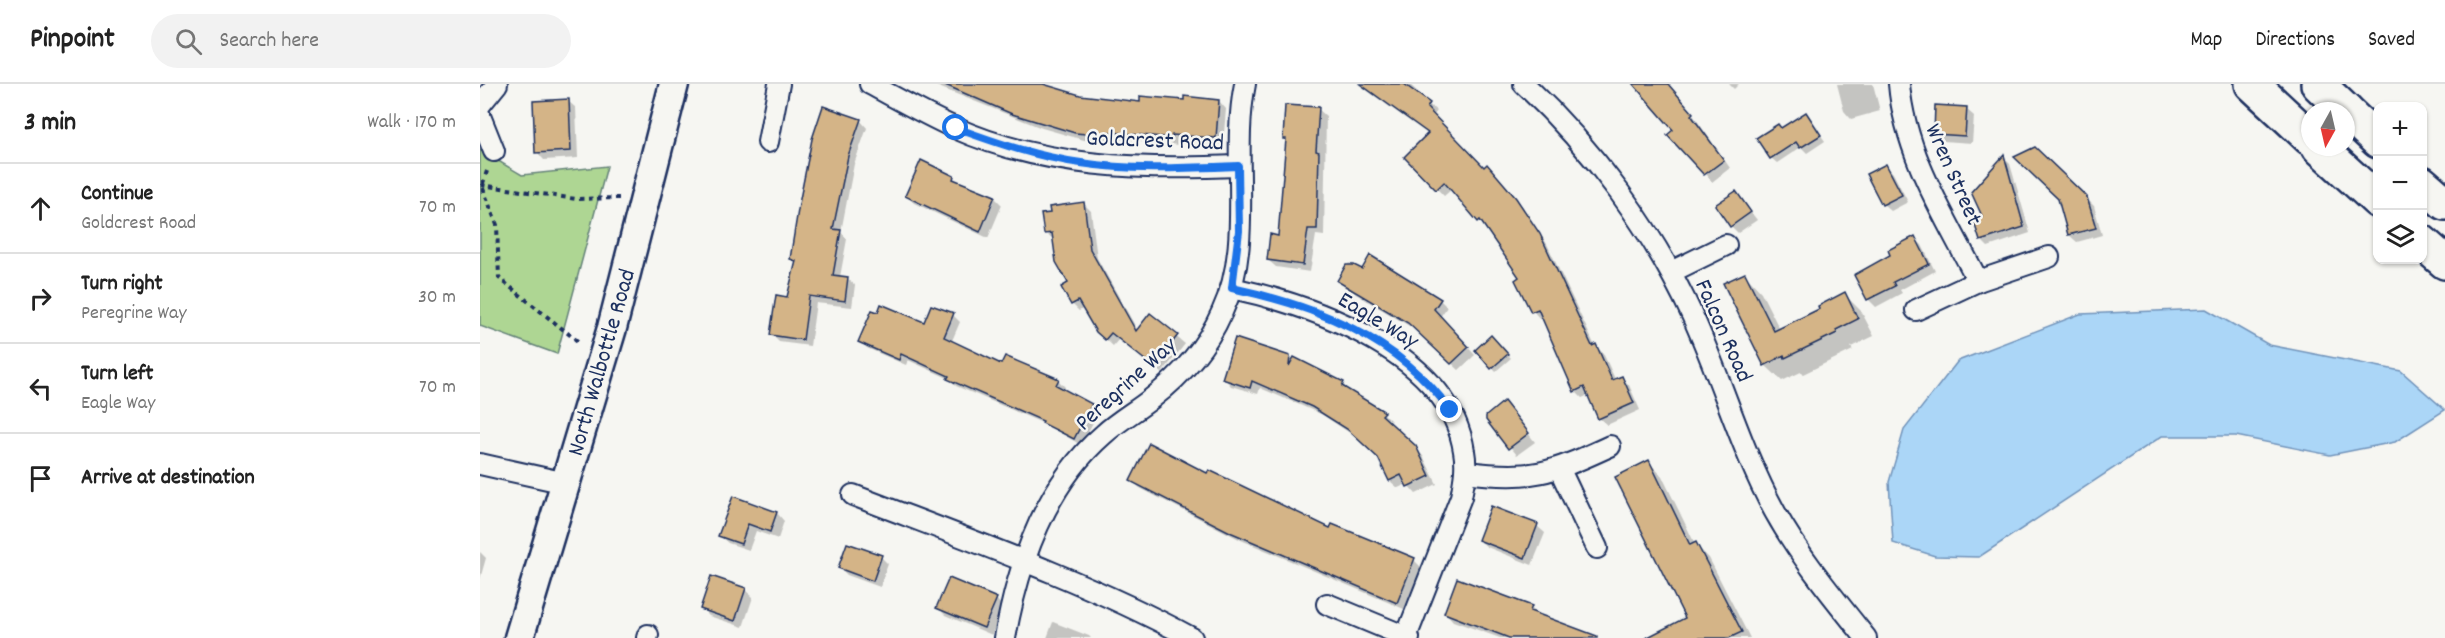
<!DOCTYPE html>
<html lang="en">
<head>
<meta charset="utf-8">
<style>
  body { margin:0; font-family:Dekko,sans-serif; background:#f2f2f2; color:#222 }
  .controls { position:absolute; right:18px; top:18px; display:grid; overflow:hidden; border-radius:12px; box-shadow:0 2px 4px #0004 }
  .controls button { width:54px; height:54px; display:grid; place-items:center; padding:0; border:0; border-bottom:2px solid #e0e0e0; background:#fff; color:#222; font:30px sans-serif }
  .compass { position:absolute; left:1821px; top:18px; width:54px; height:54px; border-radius:50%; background:#fff; box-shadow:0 2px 4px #0004; rotate:188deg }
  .stop { position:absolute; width:18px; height:18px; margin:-14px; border:4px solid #1a73e8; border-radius:50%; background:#fff }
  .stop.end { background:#1a73e8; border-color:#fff; box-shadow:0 2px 6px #0008 }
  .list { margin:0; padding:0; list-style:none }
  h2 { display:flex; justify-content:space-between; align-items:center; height:78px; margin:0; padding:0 24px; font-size:26px }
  h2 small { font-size:20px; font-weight:400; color:#767676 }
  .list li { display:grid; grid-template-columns:39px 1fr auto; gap:18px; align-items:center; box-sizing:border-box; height:90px; padding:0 24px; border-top:2px solid #e0e0e0 }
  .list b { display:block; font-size:22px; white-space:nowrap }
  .list p { margin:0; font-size:20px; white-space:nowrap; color:#767676 }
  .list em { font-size:20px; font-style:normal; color:#767676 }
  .icon { flex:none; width:33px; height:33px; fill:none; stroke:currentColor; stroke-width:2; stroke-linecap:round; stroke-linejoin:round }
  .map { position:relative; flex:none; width:1965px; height:554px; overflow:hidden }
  header { display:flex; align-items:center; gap:36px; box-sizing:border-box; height:84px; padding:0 30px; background:#fff; border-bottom:2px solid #e0e0e0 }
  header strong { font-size:28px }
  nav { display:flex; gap:33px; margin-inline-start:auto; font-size:21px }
  .search { width:420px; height:54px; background:#f2f2f2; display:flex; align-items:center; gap:15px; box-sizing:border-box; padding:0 21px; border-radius:33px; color:#767676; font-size:22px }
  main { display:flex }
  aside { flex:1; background:#fff }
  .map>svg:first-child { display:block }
  .green { fill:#aed693; stroke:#648278; stroke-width:1.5 }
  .water { fill:#abd6f7; stroke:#7193ba; stroke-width:1.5 }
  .shadow { fill:#0003 }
  .building { fill:#d4b487; stroke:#1b2f5e; stroke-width:1.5 }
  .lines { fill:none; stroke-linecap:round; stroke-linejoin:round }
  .street-casing { stroke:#1b2f5e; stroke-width:24 }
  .secondary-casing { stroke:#1b2f5e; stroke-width:33 }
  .highway-casing { stroke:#1b2f5e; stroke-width:38 }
  .path { stroke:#1b2f5e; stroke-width:4; stroke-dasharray:4.5 4.5; stroke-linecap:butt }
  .street { stroke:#f6f6f2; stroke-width:20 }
  .secondary { stroke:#f6f6f2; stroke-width:28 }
  .highway { stroke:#f6f6f2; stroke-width:33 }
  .route { stroke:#1a73e8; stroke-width:8 }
  .labels { text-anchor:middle; stroke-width:5; stroke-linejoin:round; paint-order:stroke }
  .street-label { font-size:24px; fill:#1b2f5e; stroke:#f6f6f2 }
</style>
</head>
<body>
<header>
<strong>Pinpoint</strong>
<div class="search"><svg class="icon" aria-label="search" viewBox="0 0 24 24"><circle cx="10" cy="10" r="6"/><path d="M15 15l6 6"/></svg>Search here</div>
<nav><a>Map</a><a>Directions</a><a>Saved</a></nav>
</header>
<main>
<aside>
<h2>3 min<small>Walk · 170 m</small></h2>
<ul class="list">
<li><svg class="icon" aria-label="ahead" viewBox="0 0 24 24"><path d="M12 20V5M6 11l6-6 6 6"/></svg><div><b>Continue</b><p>Goldcrest Road</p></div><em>70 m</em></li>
<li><svg class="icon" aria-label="right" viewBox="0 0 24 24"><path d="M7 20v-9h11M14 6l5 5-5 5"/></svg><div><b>Turn right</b><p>Peregrine Way</p></div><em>30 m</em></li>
<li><svg class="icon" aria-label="left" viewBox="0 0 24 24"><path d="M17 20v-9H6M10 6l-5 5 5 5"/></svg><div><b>Turn left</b><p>Eagle Way</p></div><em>70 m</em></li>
<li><svg class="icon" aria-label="arrive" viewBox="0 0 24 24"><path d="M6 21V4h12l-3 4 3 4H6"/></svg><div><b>Arrive at destination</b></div></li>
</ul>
</aside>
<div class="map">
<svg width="1965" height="554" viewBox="0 0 1965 554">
  <rect width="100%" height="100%" fill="#f6f6f2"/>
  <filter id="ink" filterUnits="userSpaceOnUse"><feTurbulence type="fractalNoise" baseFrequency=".0167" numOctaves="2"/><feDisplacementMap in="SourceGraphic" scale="12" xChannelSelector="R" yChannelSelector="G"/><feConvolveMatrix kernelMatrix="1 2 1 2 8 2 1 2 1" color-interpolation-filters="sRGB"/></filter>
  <g filter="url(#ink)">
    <polygon class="green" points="0,66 42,91 127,82 77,270 0,242"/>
    <polygon class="water" points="1726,225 1789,261 1921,287 1965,326 1915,358 1850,371 1756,352 1682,352 1499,473 1455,472 1413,459 1409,398 1424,346 1478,277 1600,230"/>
    <g class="shadow">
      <polygon points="451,0 561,0 600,12 661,19 739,17 746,25 743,61 699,57 699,61 636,55 636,59 604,56 562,44"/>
      <polygon points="878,0 929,0 939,9 938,12 957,27 953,32 1004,85 1015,90 1043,123 1067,160 1115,262 1123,269 1136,297 1142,294 1149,301 1160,326 1127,341 1119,334 1109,311 1102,314 1095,307 1063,233 1060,235 1053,227 1042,194 1007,145 972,105 964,112 926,73 949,51"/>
      <polygon points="1152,0 1187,0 1202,15 1250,84 1232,98 1195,46"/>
      <polygon points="1249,0 1259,0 1254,5"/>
      <polygon points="1357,0 1393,0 1400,27 1371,35 1364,27"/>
      <polygon points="88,17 96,24 98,74 64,76 57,68"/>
      <polygon points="838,25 846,32 844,152 836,151 830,188 796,183 788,176 799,153 808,58 804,55"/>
      <polygon points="1486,25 1494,32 1492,59 1463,57 1455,49"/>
      <polygon points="1326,30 1345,57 1327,69 1321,63 1297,79 1291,74 1301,45"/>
      <polygon points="380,36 387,44 374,80 361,148 367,155 360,193 367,194 375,201 372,223 336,219 330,262 299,258 291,250 308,214 317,180 312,175"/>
      <polygon points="1555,64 1614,122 1622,151 1597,158 1589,151 1579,115"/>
      <polygon points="1524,74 1530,80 1550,149 1508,163 1501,156"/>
      <polygon points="1406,82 1413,89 1428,118 1411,127 1403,120"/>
      <polygon points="473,93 479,99 514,113 522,121 508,154 434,119 426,112"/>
      <polygon points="1256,109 1277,136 1258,149 1251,142"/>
      <polygon points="604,120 611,127 617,174 658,247 670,231 705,260 682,289 639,255 633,262 617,247 604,224 599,227 592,220 590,200 575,156 565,149"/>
      <polygon points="1434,154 1442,161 1455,187 1420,206 1422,209 1396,223 1388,215 1412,172"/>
      <polygon points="869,179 882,187 960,216 967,223 960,233 995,271 979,286 936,246 866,204 859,197"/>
      <polygon points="1265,191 1281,208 1300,246 1341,225 1364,210 1381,227 1394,252 1371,263 1373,266 1323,290 1321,288 1302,297 1285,281"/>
      <polygon points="473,231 480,238 471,259 522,282 578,296 585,303 583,307 611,322 618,329 601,361 567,341 476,302 470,295 428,276 426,281 387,264 380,257"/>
      <polygon points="1011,253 1031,274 1016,287 997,266"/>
      <polygon points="810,273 863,300 870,309 904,330 911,337 909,339 943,372 957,400 936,410 927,400 918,404 910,397 899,374 876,353 841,330 780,304 778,310 751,302 744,294"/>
      <polygon points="1024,319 1055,358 1037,371 1007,335"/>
      <polygon points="1169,378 1182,392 1215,460 1229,474 1270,554 1169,554 1207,535"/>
      <polygon points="728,391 851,446 934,476 941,483 924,525 761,456 660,404 652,397"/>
      <polygon points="254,414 297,429 304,437 298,455 276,447 269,466 248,459 240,452"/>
      <polygon points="1057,442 1065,449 1052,481 1007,463 999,456"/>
      <polygon points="0,468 6,474 0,495"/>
      <polygon points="401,473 408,480 400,503 367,491 360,484"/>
      <polygon points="265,506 273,513 263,543 229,532 221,524"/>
      <polygon points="516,515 523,523 512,551 465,531 458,523"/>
      <polygon points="1051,524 1059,532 1102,554 1020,554 973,537 966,529"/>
      <polygon points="573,538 609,552 611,554 567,554"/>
    </g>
    <g class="building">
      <polygon points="463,0 563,0 600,11 660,18 660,12 704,16 704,12 739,16 736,54 692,51 692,54 629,48 629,52 595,49 532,30"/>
      <polygon points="880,0 924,0 950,19 947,24 1004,83 1007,80 1036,114 1060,150 1112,262 1116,260 1132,296 1142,292 1154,319 1118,335 1104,303 1094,308 1058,225 1051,228 1035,196 1039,193 1000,136 998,138 964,98 956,106 924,73 948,49"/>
      <polygon points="1153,0 1188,0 1213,29 1211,31 1244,76 1224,91 1187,51 1193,46"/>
      <polygon points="89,15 91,67 55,69 53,17"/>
      <polygon points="805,21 839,23 836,67 839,68 837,145 828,145 823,181 787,176 790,150 798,152 806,55 803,55"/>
      <polygon points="1455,21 1487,23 1485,52 1454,50"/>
      <polygon points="343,22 381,35 368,72 353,145 361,146 353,191 368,193 365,217 329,212 323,256 290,251 296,211 307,213 316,177 310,175 319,120 332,55"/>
      <polygon points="1326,28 1341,51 1320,64 1316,58 1290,75 1276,54 1298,40 1301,44"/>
      <polygon points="1555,63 1607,113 1616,144 1588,151 1578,115 1534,73"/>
      <polygon points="1524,71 1544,143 1500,157 1493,135 1502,132 1491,108"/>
      <polygon points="441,76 474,92 473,95 515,112 500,148 425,112"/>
      <polygon points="1406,80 1422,111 1402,121 1386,90"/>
      <polygon points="1256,107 1271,128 1250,143 1235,121"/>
      <polygon points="604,118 610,165 656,247 670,229 698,251 675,280 676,285 631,249 625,256 616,248 598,217 591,221 581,203 588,199 576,178 572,149 564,150 561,130 570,129 569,123"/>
      <polygon points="1435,152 1449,180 1413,198 1415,202 1387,216 1374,191 1410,171 1408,166"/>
      <polygon points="890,171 961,215 954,225 989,263 971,280 928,239 857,197 866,181 874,181 882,185"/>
      <polygon points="1265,189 1294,247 1339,225 1338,222 1365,208 1378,235 1356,246 1357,249 1305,274 1304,271 1284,282 1243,199"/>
      <polygon points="401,220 444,238 451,221 474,229 464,253 521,280 525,272 579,295 576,301 612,320 594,355 562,339 563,337 467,295 469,292 421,270 419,276 378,258 392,226 398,228"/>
      <polygon points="1011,251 1028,270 1011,285 995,266"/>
      <polygon points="755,254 810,272 809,282 814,273 864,298 862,302 905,328 902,331 936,362 950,392 927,403 921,391 909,397 898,374 867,345 832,323 772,297 770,304 742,295"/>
      <polygon points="1024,317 1049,349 1028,365 1006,336 1006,332"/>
      <polygon points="669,359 727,389 729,386 850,444 852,440 935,474 917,519 752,449 650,397"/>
      <polygon points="1169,376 1210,461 1216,458 1262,548 1249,554 1166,554 1205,534 1135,393"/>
      <polygon points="253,412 297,428 290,448 268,440 261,460 238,452"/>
      <polygon points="1011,422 1058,440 1045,474 998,456"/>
      <polygon points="367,459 402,471 393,497 358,484"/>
      <polygon points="231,492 266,504 255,537 220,525"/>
      <polygon points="469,494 517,514 504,544 456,524"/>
      <polygon points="977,494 1052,522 1050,527 1117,552 1117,554 1029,554 964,529"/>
    </g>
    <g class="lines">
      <defs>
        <g id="street">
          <path d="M390,0C418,15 446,31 475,44C565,84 661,86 758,82"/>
          <path d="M1044,0C1113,65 1173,146 1212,231C1242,296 1261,366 1295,428C1320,473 1354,514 1386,554"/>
          <path d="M1419,0C1425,72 1466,134 1498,197"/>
          <polyline points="0,21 17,0"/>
          <polyline points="0,32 14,67"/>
          <polyline points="288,58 299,0"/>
          <polyline points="1191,188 1246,161"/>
          <path d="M752,204C835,222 969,269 984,367C987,383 984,397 981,413L926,553"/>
          <polyline points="1436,226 1498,197 1569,173"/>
          <polyline points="0,380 86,399"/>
          <polyline points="1080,386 1117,464"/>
          <path d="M986,388C1053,396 1069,390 1130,362"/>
          <path d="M373,411C487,455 604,496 712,554"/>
          <polyline points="847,520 929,554"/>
          <polyline points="167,554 168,551"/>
          <path d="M525,554C538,480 565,401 624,350C638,337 656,327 671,315C701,292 727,262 742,228C775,158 750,75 765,0"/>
        </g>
        <polyline id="secondary" points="39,554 132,244 194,0"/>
        <g id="highway">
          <polyline points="1772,0 1830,54"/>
          <polyline points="1838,0 1866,27"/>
          <polyline points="1866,27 1898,57"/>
          <polyline points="1839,63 1898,117"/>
          <polyline points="1942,99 1965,119"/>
          <polyline points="1942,158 1965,178"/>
        </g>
      </defs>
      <use href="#street" class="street-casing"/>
      <use href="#secondary" class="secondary-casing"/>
      <use href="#highway" class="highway-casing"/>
      <g class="path">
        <polyline points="7,87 2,102 17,141 19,194 100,259"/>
        <polyline points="1,101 96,115 139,114"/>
      </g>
      <use href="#street" class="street"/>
      <use href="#secondary" class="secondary"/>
      <use href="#highway" class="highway"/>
    </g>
  </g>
  <g class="lines" filter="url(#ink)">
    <path class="route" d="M476,44C517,59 558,73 601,79C652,87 706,84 758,82L759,147L752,204C835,222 919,254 970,326"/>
  </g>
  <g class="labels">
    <g class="street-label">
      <text transform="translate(675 55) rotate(2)" y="8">Goldcrest Road</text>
      <text transform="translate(1475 90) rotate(66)" y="8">Wren Street</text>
      <text transform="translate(899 235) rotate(31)" y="8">Eagle Way</text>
      <text transform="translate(1245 246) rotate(66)" y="8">Falcon Road</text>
      <text transform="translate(120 278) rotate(-74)" y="8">North Walbottle Road</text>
      <text transform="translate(645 299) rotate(-42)" y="8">Peregrine Way</text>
    </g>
  </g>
</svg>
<div class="controls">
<button>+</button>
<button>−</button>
<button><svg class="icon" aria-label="layers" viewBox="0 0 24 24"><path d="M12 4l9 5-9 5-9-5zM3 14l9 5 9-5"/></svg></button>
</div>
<svg class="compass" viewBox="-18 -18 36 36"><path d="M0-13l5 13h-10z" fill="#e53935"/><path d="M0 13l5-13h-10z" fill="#767676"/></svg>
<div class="stop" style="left:476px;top:44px"></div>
<div class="stop end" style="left:970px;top:326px"></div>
</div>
</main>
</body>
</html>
